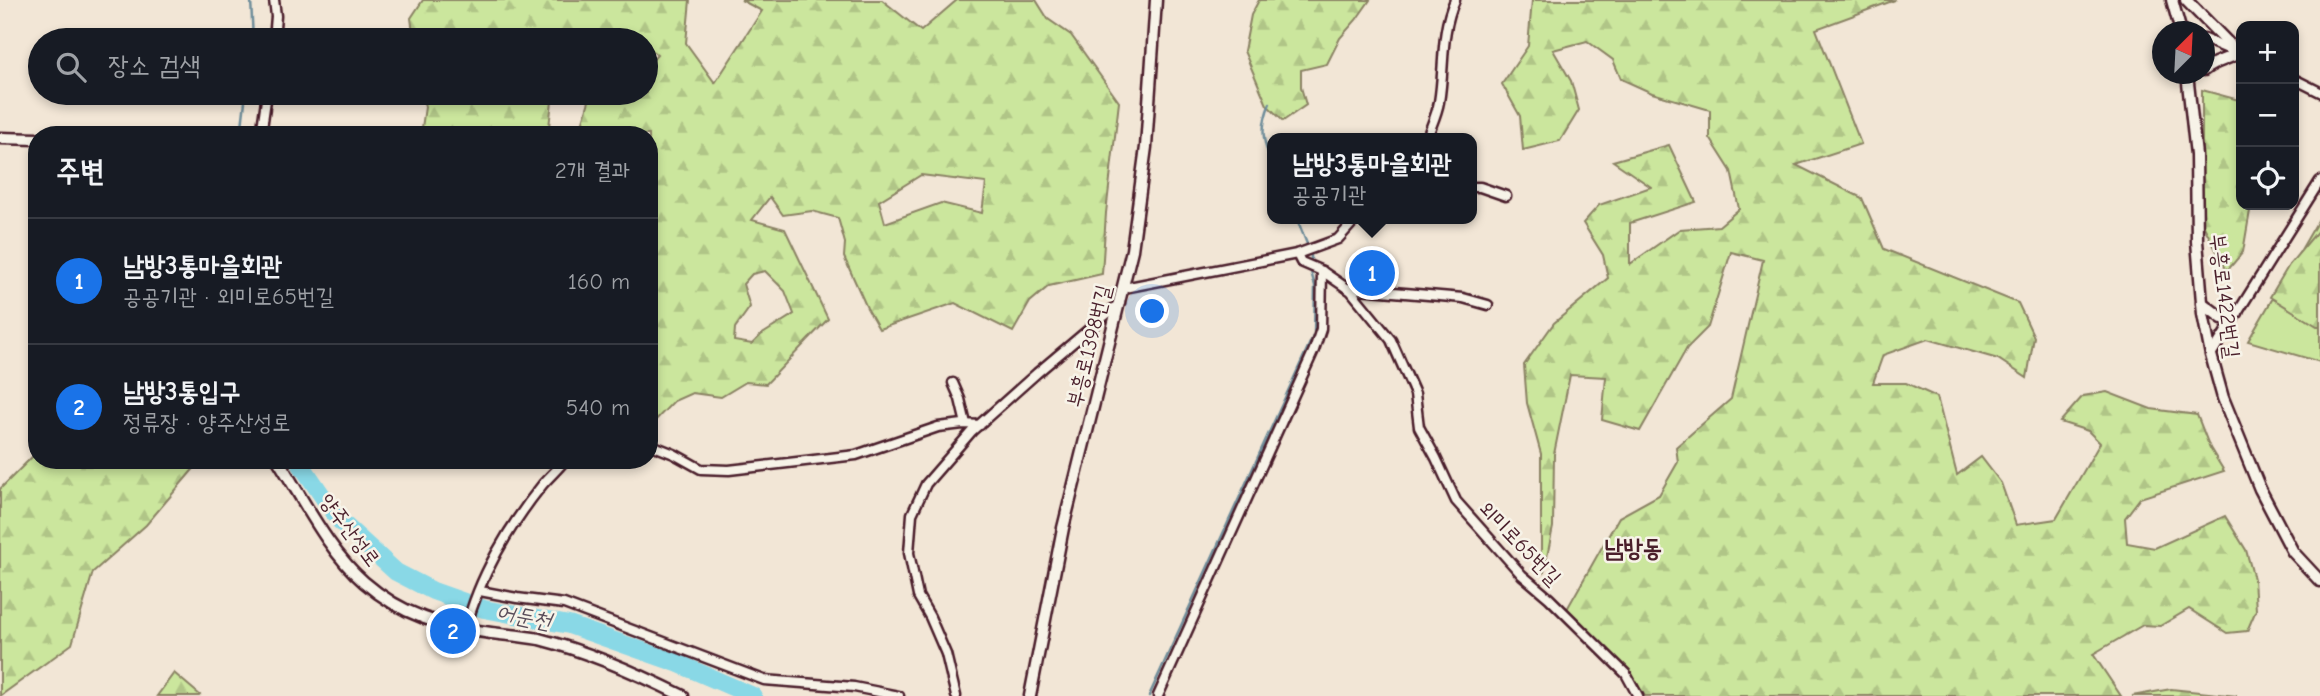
<!DOCTYPE html>
<html lang="ko">
<head>
<meta charset="utf-8">
<style>
  body { margin:0; font-family:"Comic Neue","Poor Story",sans-serif; background:#20242c; color:#f1f3f6 }
  .controls { position:absolute; right:21px; top:21px; display:grid; overflow:hidden; border-radius:14px; box-shadow:0 4px 10px #0003 }
  .controls button { width:63px; height:63px; display:grid; place-items:center; padding:0; border:0; border-bottom:2px solid #363941; background:#171b24; color:#f1f3f6; font:35px sans-serif }
  .compass { position:absolute; left:2152px; top:21px; width:63px; height:63px; border-radius:50%; background:#171b24; box-shadow:0 4px 10px #0003; rotate:24deg }
  .you { position:absolute; left:1153px; top:312px; width:24px; height:24px; margin:-18px; border:5px solid #fff; border-radius:50%; background:#1a73e8; box-shadow:0 0 0 10px #1a73e833 }
  .badge { display:grid; place-items:center; width:46px; height:46px; border-radius:50%; background:#1a73e8; color:#fff; font-size:23px; font-weight:700 }
  .pin { position:absolute; translate:-50% -50%; border:4px solid #fff; box-shadow:0 2px 7px #0006 }
  .popup { position:absolute; left:1267px; top:133px; width:210px; height:91px; box-sizing:border-box; display:grid; place-content:center; border-radius:14px; background:#171b24; filter:drop-shadow(0 2px 5px #0005); font-size:23px; white-space:nowrap; color:#9ea1a6 }
  .popup b { font-size:26px; color:#f1f3f6 }
  .popup::after { content:''; position:absolute; left:50%; top:100%; margin-left:-14px; border:14px solid transparent; border-top-color:#171b24 }
  .list { margin:0; padding:0; list-style:none }
  h2 { display:flex; justify-content:space-between; align-items:center; height:91px; margin:0; padding:0 28px; font-size:30px }
  h2 small { font-size:23px; font-weight:400; color:#9ea1a6 }
  .list li { display:grid; grid-template-columns:46px 1fr auto; gap:21px; align-items:center; box-sizing:border-box; height:126px; padding:0 28px; border-top:2px solid #363941 }
  .list b { display:block; font-size:26px; white-space:nowrap }
  .list p { margin:0; font-size:23px; white-space:nowrap; color:#9ea1a6 }
  .list em { font-size:23px; font-style:normal; color:#9ea1a6 }
  .icon { flex:none; width:38px; height:38px; fill:none; stroke:currentColor; stroke-width:2; stroke-linecap:round; stroke-linejoin:round }
  .map { position:relative; flex:none; width:2320px; height:696px; overflow:hidden }
  .search { position:absolute; background:#171b24; box-shadow:0 4px 10px #0003; left:28px; top:28px; width:630px; height:77px; display:flex; align-items:center; gap:18px; box-sizing:border-box; padding:0 24px; border-radius:38px; color:#9ea1a6; font-size:26px }
  .panel { position:absolute; background:#171b24; box-shadow:0 4px 10px #0003; left:28px; top:126px; width:630px; height:343px; border-radius:28px }
  .map>svg:first-child { display:block }
  .green { fill:#cbe69d; stroke:#8a8264; stroke-width:2 }
  .forest { fill:url(#forest-firs); stroke:#8a8264; stroke-width:2; fill-rule:evenodd }
  .lines { fill:none; stroke-linecap:round; stroke-linejoin:round }
  .stream { stroke:#708e9b; stroke-width:2.5 }
  .river { stroke:#89d8e6; stroke-width:18 }
  .minor-casing { stroke:#4a1f2b; stroke-width:13 }
  .tertiary-casing { stroke:#4a1f2b; stroke-width:15 }
  .minor { stroke:#f7f3e8; stroke-width:8 }
  .tertiary { stroke:#f7f3e8; stroke-width:10 }
  .labels { text-anchor:middle; stroke-width:5; stroke-linejoin:round; paint-order:stroke }
  .street-label { font-size:21px; fill:#4a1f2b; stroke:#f7f3e8 }
  .water-label { font-size:23px; font-style:italic; fill:#5a4d5a; stroke:#f7f3e8 }
  .quarter-label { font-size:24px; font-weight:bold; fill:#4a1f2b; stroke:#f7f3e8 }
</style>
</head>
<body>
<div class="map">
<svg width="2320" height="696" viewBox="0 0 2320 696">
  <defs>
    <pattern id="forest-firs" width="22" height="20" patternUnits="userSpaceOnUse" patternTransform="scale(1.75)"><rect width="22" height="20" fill="#cbe69d"/><path d="M5 1l3.5 6h-7zM16 11l3.5 6h-7z" fill="#b0c587"/></pattern>
  </defs>
  <rect width="100%" height="100%" fill="#f2e6d6"/>
  <filter id="ink" filterUnits="userSpaceOnUse"><feTurbulence type="fractalNoise" baseFrequency=".0143" numOctaves="2"/><feDisplacementMap in="SourceGraphic" scale="14" xChannelSelector="R" yChannelSelector="G"/><feConvolveMatrix kernelMatrix="1 2 1 2 8 2 1 2 1" color-interpolation-filters="sRGB"/></filter>
  <g filter="url(#ink)">
    <polygon class="green" points="2320,217 2320,362 2248,341"/>
    <g class="forest">
      <path d="M423,0H690L686,43L715,83L762,11L741,0H882L921,31L957,0H1036L1048,19L1071,35L1119,102L1106,213L1102,274L1049,286L1030,302L1013,332L955,303L879,329L867,308L844,257L845,243L838,218L812,211L783,215L770,197L752,220L785,229L828,319L766,384L746,382L721,397L692,393L674,401L649,427V135H579L589,101L602,93H646V67L657,55L650,49L646,50V40H414L411,18ZM921,175L986,183L982,213L941,203L885,223L879,201ZM765,271L785,291L794,314L761,335L752,344L734,341L735,328L750,307L743,284L752,274Z"/>
      <polygon points="1259,0 1370,0 1356,20 1340,38 1327,64 1301,70 1301,87 1306,105 1283,121 1267,105 1244,51 1251,15"/>
      <polygon points="1532,0 1895,0 1816,29 1861,144 1796,165 1862,198 1884,249 2018,303 2034,337 2027,378 1998,359 1928,339 1883,355 1873,383 1906,383 1937,397 1957,475 1981,457 2001,483 2016,525 2056,519 2100,443 2088,431 2060,422 2083,396 2107,392 2151,409 2197,415 2210,448 2224,471 2140,498 2125,518 2127,543 2155,548 2225,516 2246,550 2254,579 2256,610 2247,631 2227,633 2189,609 2160,626 2143,625 2093,654 2121,696 1645,696 1626,669 1567,609 1619,517 1659,495 1678,462 1676,447 1731,399 1763,260 1731,252 1708,327 1687,348 1640,431 1602,420 1606,377 1570,375 1554,454 1553,527 1544,572 1541,567 1541,454 1527,403 1524,365 1554,323 1608,278 1603,255 1583,223 1599,205 1651,187 1613,161 1669,145 1696,202 1630,223 1630,264 1680,229 1719,226 1739,209 1731,171 1710,138 1710,110 1652,93 1621,79 1613,60 1587,41 1553,50 1571,81 1579,110 1560,141 1523,150 1520,116 1502,84 1528,46"/>
      <polygon points="2202,90 2239,100 2241,205 2251,205 2243,252 2227,271 2198,215 2202,145"/>
      <polygon points="422,93 553,93 548,135 421,135 425,107"/>
      <polygon points="2320,228 2320,326 2317,326 2270,297 2289,265"/>
      <polygon points="37,452 37,460 193,460 196,466 146,525 93,572 72,644 0,696 0,489"/>
      <polygon points="174,673 200,695 199,696 157,696"/>
      <polygon points="2171,689 2237,696 2132,696"/>
    </g>
    <g class="lines">
      <g class="stream">
        <polyline points="251,0 253,40"/>
        <path d="M1270,103C1261,125 1261,140 1272,162"/>
        <polyline points="241,135 246,93"/>
        <polyline points="1149,696 1314,334 1315,286 1311,272 1311,254 1297,219"/>
      </g>
      <polyline class="river" points="298,460 338,519 396,572 433,591 484,609 569,625 677,663 753,696"/>
      <defs>
        <g id="minor">
          <polyline points="274,0 276,16 274,40"/>
          <polyline points="2204,39 2235,52"/>
          <polyline points="2294,79 2320,92"/>
          <polyline points="261,135 267,93"/>
          <path d="M1427,138C1431,126 1437,114 1439,102C1445,67 1440,33 1455,0"/>
          <polyline points="1472,187 1480,187 1506,196"/>
          <polyline points="1297,254 1301,262 1322,271 1351,291 1391,340 1415,394 1419,427 1436,458 1456,501 1522,575 1549,598 1626,674 1638,696"/>
          <polyline points="1124,288 1297,254 1338,239 1356,219"/>
          <polyline points="1347,288 1463,298 1488,305"/>
          <polyline points="2211,355 2320,181"/>
          <polyline points="953,383 960,399 966,424"/>
          <polyline points="649,444 674,454 701,469 729,470 856,455 938,427 963,424 980,425"/>
          <polyline points="480,591 517,598 564,604 764,680 854,687 899,696"/>
          <path d="M466,629C478,578 510,525 543,484C550,476 558,469 565,460"/>
          <polyline points="956,696 946,654 930,617 918,596 909,553 912,514 926,484 972,431 1037,373 1120,303"/>
          <polyline points="1158,696 1314,350 1321,329 1322,271"/>
        </g>
        <g id="tertiary">
          <polyline points="2172,0 2181,32"/>
          <path d="M2186,0L2238,53C2227,60 2214,61 2204,70"/>
          <polyline points="2187,74 2196,155 2197,241 2203,314 2211,355 2223,398 2260,489 2293,552 2320,581"/>
          <polyline points="0,138 37,139"/>
          <polyline points="2202,303 2222,318 2237,313"/>
          <path d="M278,460C303,499 329,552 364,582C403,616 441,626 491,633C507,635 523,636 539,639C590,652 637,673 683,696"/>
          <polyline points="1030,696 1063,528 1132,250 1146,147 1156,0"/>
        </g>
      </defs>
      <use href="#minor" class="minor-casing"/>
      <use href="#tertiary" class="tertiary-casing"/>
      <use href="#minor" class="minor"/>
      <use href="#tertiary" class="tertiary"/>
    </g>
  </g>
  <g class="labels">
    <g class="street-label">
      <text transform="translate(2225 296) rotate(83)" y="7">부흥로1422번길</text>
      <text transform="translate(1089 346) rotate(-76)" y="7">부흥로1398번길</text>
      <text transform="translate(350 530) rotate(53)" y="7">양주산성로</text>
      <text transform="translate(1520 543) rotate(46)" y="7">외미로65번길</text>
    </g>
    <g class="water-label">
      <text transform="translate(524 616) rotate(11)" y="8">어둔천</text>
    </g>
    <g class="quarter-label">
      <text x="1633" y="556">남방동</text>
    </g>
  </g>
</svg>
<div class="controls">
<button>+</button>
<button>−</button>
<button><svg class="icon" aria-label="locate" viewBox="0 0 24 24"><circle cx="12" cy="12" r="6"/><path d="M12 2v4M12 18v4M2 12h4M18 12h4"/></svg></button>
</div>
<svg class="compass" viewBox="-18 -18 36 36"><path d="M0-13l5 13h-10z" fill="#e53935"/><path d="M0 13l5-13h-10z" fill="#9ea1a6"/></svg>
<div class="you"></div>
<div class="pin badge" style="left:1372px;top:273px">1</div>
<div class="popup"><b>남방3통마을회관</b>공공기관</div>
<div class="pin badge" style="left:453px;top:631px">2</div>
<div class="search"><svg class="icon" aria-label="search" viewBox="0 0 24 24"><circle cx="10" cy="10" r="6"/><path d="M15 15l6 6"/></svg>장소 검색</div>
<section class="panel">
<h2>주변<small>2개 결과</small></h2>
<ul class="list">
<li><span class="badge">1</span><div><b>남방3통마을회관</b><p>공공기관 · 외미로65번길</p></div><em>160 m</em></li>
<li><span class="badge">2</span><div><b>남방3통입구</b><p>정류장 · 양주산성로</p></div><em>540 m</em></li>
</ul>
</section>
</div>
</body>
</html>
